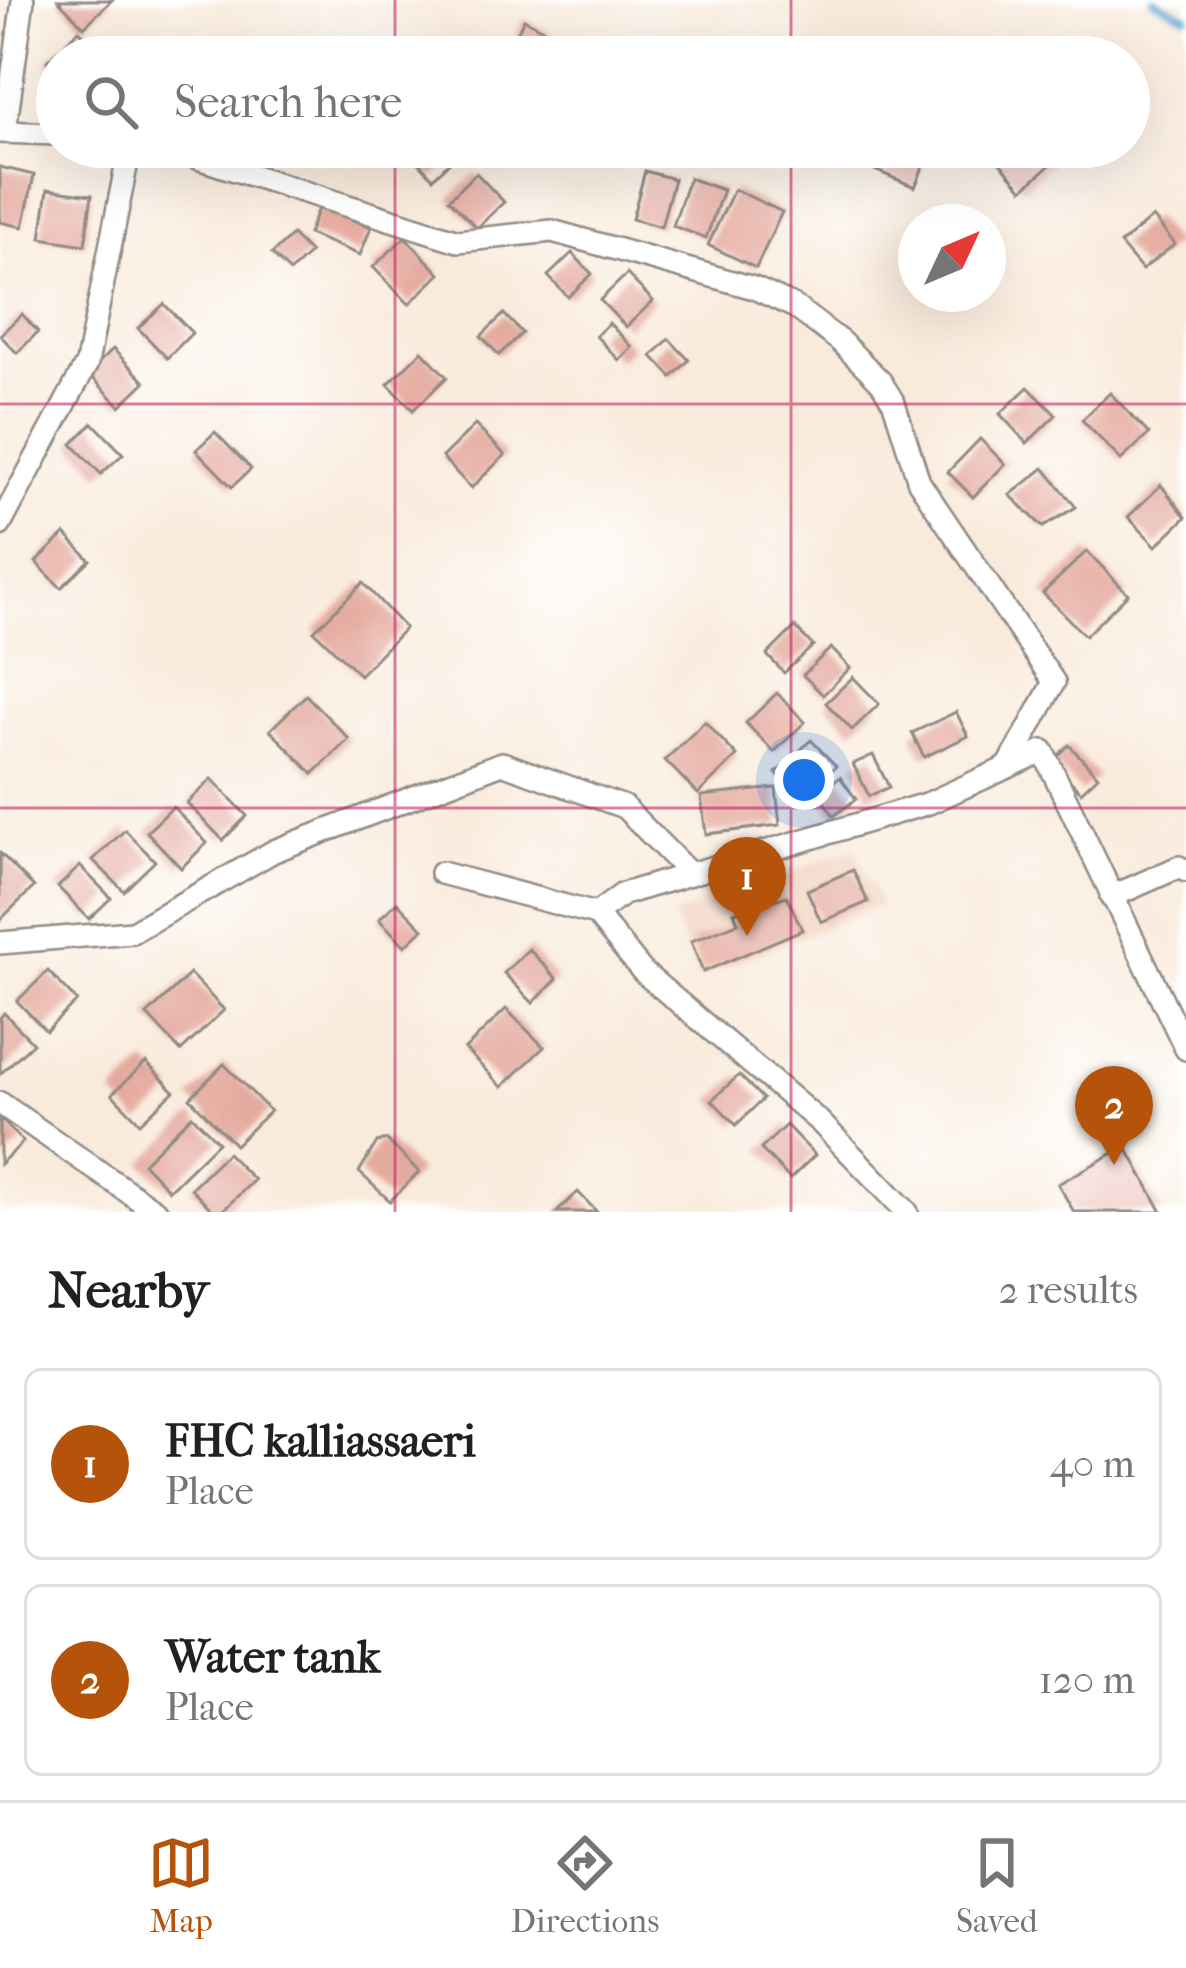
<!DOCTYPE html>
<html lang="en">
<head>
<meta charset="utf-8">
<style>
  body { margin:0; font-family:"IM FELL French Canon",serif; background:#f6f6f6; color:#202124 }
  .compass { position:absolute; left:898px; top:204px; width:108px; height:108px; border-radius:50%; background:#fff; box-shadow:0 12px 48px #0002; rotate:46deg }
  .you { position:absolute; left:804px; top:780px; width:42px; height:42px; margin:-30px; border:9px solid #fff; border-radius:50%; background:#1a73e8; box-shadow:0 0 0 18px #1a73e833 }
  .badge { display:grid; place-items:center; width:78px; height:78px; border-radius:50%; background:#b45309; color:#fff; font-size:39px; font-weight:700 }
  .pin { position:absolute; translate:-50% -99px; filter:drop-shadow(0 3px 6px #0008) }
  .pin::after { content:''; position:absolute; top:63px; width:42px; height:36px; background:inherit; clip-path:polygon(0 0,100% 0,50% 100%) }
  .list { margin:0; padding:0; list-style:none }
  h2 { display:flex; justify-content:space-between; align-items:center; height:156px; margin:0; padding:0 48px; font-size:51px }
  h2 small { font-size:39px; font-weight:400; color:#757577 }
  .list li { display:grid; grid-template-columns:78px 1fr auto; gap:36px; align-items:center; box-sizing:border-box; height:192px; margin:0 24px 24px; padding:0 24px; border:3px solid #e0e0e0; border-radius:18px }
  .list b { display:block; font-size:45px; white-space:nowrap }
  .list p { margin:0; font-size:39px; white-space:nowrap; color:#757577 }
  .list em { font-size:39px; font-style:normal; color:#757577 }
  .icon { flex:none; width:66px; height:66px; fill:none; stroke:currentColor; stroke-width:2; stroke-linecap:round; stroke-linejoin:round }
  .map { position:relative; flex:none; width:1186px; height:1212px; overflow:hidden }
  .search { position:absolute; background:#fff; box-shadow:0 12px 48px #0002; left:36px; right:36px; top:36px; height:132px; display:flex; align-items:center; gap:30px; box-sizing:border-box; padding:0 42px; border-radius:66px; color:#757577; font-size:45px }
  .sheet { height:588px; background:#fff }
  nav { display:flex; justify-content:space-around; align-items:center; box-sizing:border-box; height:168px; border-top:3px solid #e0e0e0; background:#fff; font-size:33px; color:#757577 }
  nav a { display:grid; justify-items:center; gap:6px }
  nav .on { color:#b45309 }
  .map>svg:first-child { display:block }
  .built { fill:#f2d4be }
  .lines { fill:none; stroke-linecap:round; stroke-linejoin:round }
  .stream { stroke:#5da5d4; stroke-width:8 }
  .building { fill:#e5aa9f }
  .minor-casing { stroke:#928b84; stroke-width:26 }
  .minor { stroke:#fff; stroke-width:21 }
  .grid { fill:none; stroke:#c2185b; stroke-width:3; stroke-opacity:0.55 }
</style>
</head>
<body>
<div class="map">
<svg width="1186" height="1212" viewBox="0 0 1186 1212">
  <rect width="100%" height="100%" fill="#fff"/>
  <filter id="ink" filterUnits="userSpaceOnUse"><feTurbulence type="fractalNoise" baseFrequency=".00833" numOctaves="2"/><feDisplacementMap in="SourceGraphic" scale="24" xChannelSelector="R" yChannelSelector="G"/><feConvolveMatrix kernelMatrix="1 2 1 2 8 2 1 2 1" color-interpolation-filters="sRGB"/></filter>
  <filter id="wash" filterUnits="userSpaceOnUse"><feTurbulence type="fractalNoise" baseFrequency=".004" numOctaves="4" result="noise"/><feDisplacementMap in="SourceGraphic" scale="48" xChannelSelector="R" yChannelSelector="G"/><feGaussianBlur stdDeviation="2.7" result="paint"/><feColorMatrix in="noise" values="0 0 0 0 0 0 0 0 0 0 0 0 0 0 0 0 0 1.4 0 .05"/><feComposite in="paint" operator="in"/></filter>
  <g filter="url(#wash)">
    <rect width="100%" height="100%" fill="#f9ebdc"/>
    <polygon class="built" points="855,848 881,905 699,978 672,916"/>
    <g class="lines">
      <polyline class="stream" points="1154,0 1186,16"/>
    </g>
    <g id="blocks">
      <g class="building">
        <polygon points="58,0 112,0 84,27"/>
        <polygon points="524,19 552,34 541,57 505,57"/>
        <polygon points="79,30 105,57 57,57 57,71 47,61"/>
        <polygon points="416,147 451,147 458,154 433,178 410,153"/>
        <polygon points="621,147 659,147 654,163 619,152"/>
        <polygon points="881,147 931,147 915,187 872,169"/>
        <polygon points="1000,147 1046,147 1057,159 1023,189 992,154"/>
        <polygon points="0,167 34,175 23,227 0,222"/>
        <polygon points="645,171 674,179 661,227 632,219"/>
        <polygon points="476,173 504,202 477,228 449,199"/>
        <polygon points="689,178 723,190 706,238 673,226"/>
        <polygon points="48,189 92,195 85,245 41,238"/>
        <polygon points="734,189 782,212 756,268 708,245"/>
        <polygon points="319,206 371,227 360,255 308,234"/>
        <polygon points="1153,217 1175,244 1142,270 1120,244"/>
        <polygon points="292,235 310,253 290,272 272,254"/>
        <polygon points="405,237 440,274 409,304 373,267"/>
        <polygon points="572,253 592,274 568,297 548,276"/>
        <polygon points="627,274 653,301 626,327 600,300"/>
        <polygon points="164,304 192,333 167,358 138,328"/>
        <polygon points="22,314 38,332 17,353 0,335"/>
        <polygon points="504,314 522,333 499,355 481,336"/>
        <polygon points="609,323 632,347 619,360 596,336"/>
        <polygon points="669,339 689,360 672,377 652,356"/>
        <polygon points="113,349 145,382 120,406 88,373"/>
        <polygon points="422,351 447,377 413,410 388,384"/>
        <polygon points="1028,387 1056,415 1027,443 1000,414"/>
        <polygon points="1110,393 1149,434 1121,460 1082,420"/>
        <polygon points="93,423 123,454 101,474 72,444"/>
        <polygon points="475,425 505,455 471,488 442,457"/>
        <polygon points="215,432 251,469 232,487 196,450"/>
        <polygon points="980,439 1005,464 973,497 948,472"/>
        <polygon points="1044,468 1076,507 1043,527 1010,495"/>
        <polygon points="1161,485 1186,517 1156,546 1128,517"/>
        <polygon points="65,534 90,560 61,588 36,562"/>
        <polygon points="1087,551 1128,594 1085,636 1043,593"/>
        <polygon points="363,583 405,628 360,675 314,631"/>
        <polygon points="795,627 813,646 784,673 767,655"/>
        <polygon points="831,648 850,668 823,695 803,675"/>
        <polygon points="853,677 879,704 852,730 826,703"/>
        <polygon points="777,693 805,722 774,752 746,723"/>
        <polygon points="306,695 349,739 313,774 270,730"/>
        <polygon points="956,712 968,736 924,757 912,733"/>
        <polygon points="705,722 737,756 698,794 665,760"/>
        <polygon points="811,740 836,766 802,799 776,773"/>
        <polygon points="1069,745 1098,776 1081,792 1052,762"/>
        <polygon points="873,755 889,787 869,796 853,764"/>
        <polygon points="840,777 856,799 834,816 818,793"/>
        <polygon points="212,779 247,816 223,840 187,803"/>
        <polygon points="776,788 780,825 706,834 701,796"/>
        <polygon points="173,807 207,843 181,868 147,832"/>
        <polygon points="125,830 155,861 124,891 93,860"/>
        <polygon points="0,853 34,887 0,920"/>
        <polygon points="80,866 111,898 89,919 58,887"/>
        <polygon points="853,870 868,902 821,922 807,890"/>
        <polygon points="787,896 802,930 703,972 691,941 738,923 734,912"/>
        <polygon points="397,902 423,929 405,946 379,919"/>
        <polygon points="529,949 557,979 533,1003 504,973"/>
        <polygon points="48,971 77,1001 46,1031 17,1001"/>
        <polygon points="190,974 224,1010 181,1051 147,1015"/>
        <polygon points="506,1009 544,1047 502,1087 465,1049"/>
        <polygon points="4,1013 33,1043 0,1074 0,1018"/>
        <polygon points="146,1062 174,1091 140,1123 112,1094"/>
        <polygon points="224,1064 270,1111 235,1145 190,1098"/>
        <polygon points="739,1075 763,1099 736,1125 712,1100"/>
        <polygon points="192,1115 218,1142 169,1190 143,1163"/>
        <polygon points="0,1118 23,1142 0,1164"/>
        <polygon points="786,1125 815,1155 790,1179 761,1149"/>
        <polygon points="387,1140 419,1172 390,1201 359,1172 377,1142"/>
        <polygon points="1126,1146 1162,1212 1074,1212 1058,1184"/>
        <polygon points="227,1153 254,1180 221,1212 214,1212 191,1188"/>
        <polygon points="578,1192 597,1212 557,1212"/>
      </g>
    </g>
  </g>
  <g filter="url(#ink)">
    <use href="#blocks" fill-opacity="0" stroke="#928b84" stroke-width="3"/>
    <g class="lines">
      <defs>
        <g id="minor">
          <polyline points="5,131 23,0"/>
          <polyline points="0,132 57,134"/>
          <polyline points="163,147 458,241 552,231 754,288 795,307 840,341 881,382 894,403 919,482 1054,682 1008,767"/>
          <polyline points="0,525 87,363 130,147"/>
          <polyline points="441,873 596,914 643,972 820,1122 907,1212"/>
          <polyline points="1111,897 1179,867 1186,871"/>
          <polyline points="596,914 623,894 690,874"/>
          <polyline points="0,943 132,932 274,851 502,763 624,807 690,874 929,803 1043,751 1186,1049"/>
          <polyline points="0,1103 157,1212"/>
        </g>
      </defs>
      <use href="#minor" class="minor-casing"/>
      <use href="#minor" class="minor"/>
    </g>
  </g>
  <path class="grid" d="M395,0V57M791,0V57M395,147V1212M791,147V1212M0,404H1186M0,808H1186"/>
</svg>
<svg class="compass" viewBox="-18 -18 36 36"><path d="M0-13l5 13h-10z" fill="#e53935"/><path d="M0 13l5-13h-10z" fill="#757577"/></svg>
<div class="you"></div>
<div class="pin badge" style="left:747px;top:936px">1</div>
<div class="pin badge" style="left:1114px;top:1165px">2</div>
<div class="search"><svg class="icon" aria-label="search" viewBox="0 0 24 24"><circle cx="10" cy="10" r="6"/><path d="M15 15l6 6"/></svg>Search here</div>
</div>
<section class="sheet">
<h2>Nearby<small>2 results</small></h2>
<ul class="list">
<li><span class="badge">1</span><div><b>FHC kalliassaeri</b><p>Place</p></div><em>40 m</em></li>
<li><span class="badge">2</span><div><b>Water tank</b><p>Place</p></div><em>120 m</em></li>
</ul>
</section>
<nav>
<a class="on"><svg class="icon" aria-label="map" viewBox="0 0 24 24"><path d="M3 6l6-2 6 2 6-2v14l-6 2-6-2-6 2zM9 4v14M15 6v14"/></svg>Map</a>
<a><svg class="icon" aria-label="directions" viewBox="0 0 24 24"><path d="M12 3l9 9-9 9-9-9zM9 14v-3h6M13 9l2 2-2 2"/></svg>Directions</a>
<a><svg class="icon" aria-label="saved" viewBox="0 0 24 24"><path d="M7 4h10v16l-5-4-5 4z"/></svg>Saved</a>
</nav>
</body>
</html>
